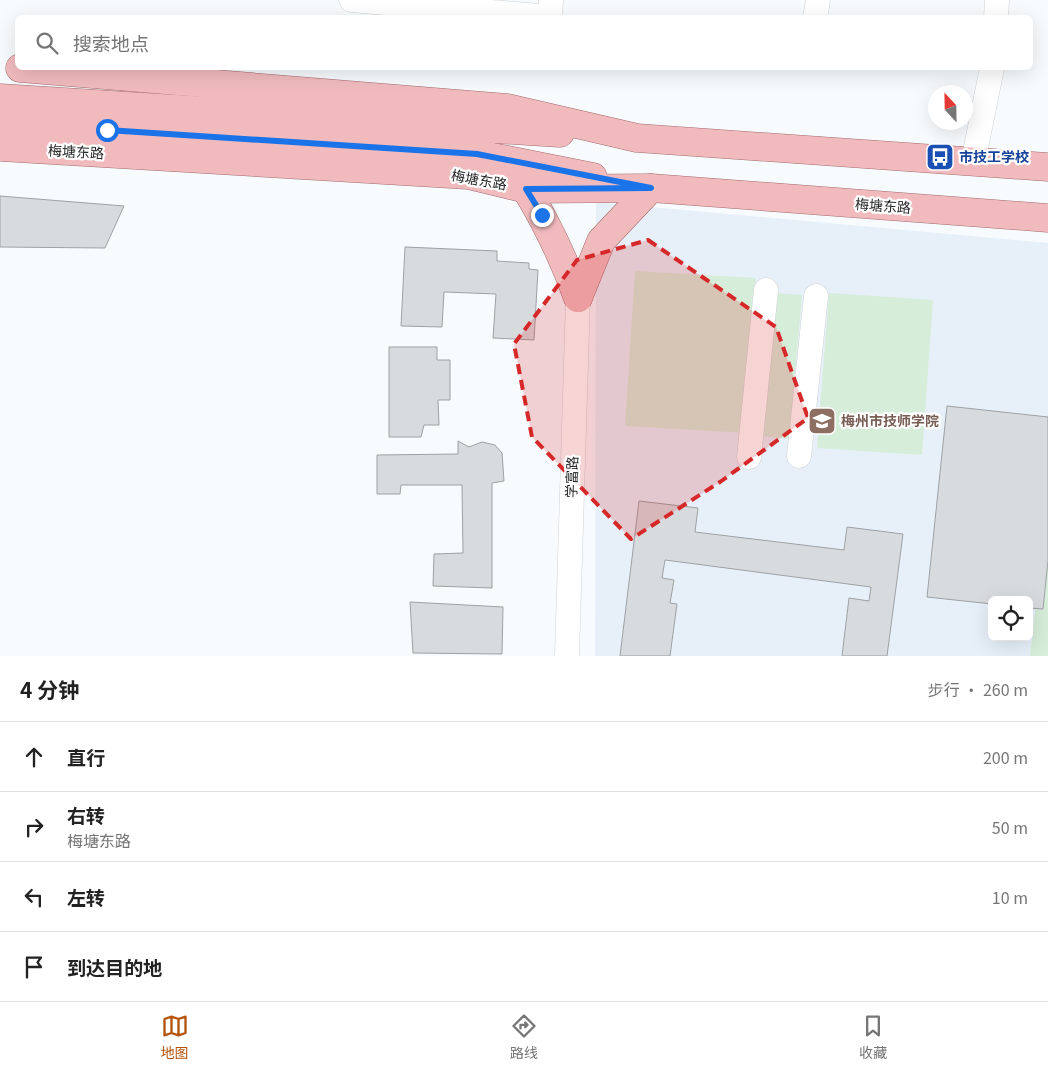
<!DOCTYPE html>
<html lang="zh">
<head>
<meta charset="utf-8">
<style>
  body { margin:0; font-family:Georgia,"Noto Sans SC",serif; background:#f2f2f2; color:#222 }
  .controls { position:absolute; right:15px; bottom:15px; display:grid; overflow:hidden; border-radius:8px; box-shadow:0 5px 20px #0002 }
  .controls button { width:45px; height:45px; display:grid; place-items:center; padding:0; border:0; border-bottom:1px solid #e0e0e0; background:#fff; color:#222; font:25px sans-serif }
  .compass { position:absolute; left:928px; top:85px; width:45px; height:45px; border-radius:50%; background:#fff; box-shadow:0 5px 20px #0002; rotate:338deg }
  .stop { position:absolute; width:15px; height:15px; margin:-11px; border:4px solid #1a73e8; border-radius:50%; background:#fff }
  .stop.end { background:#1a73e8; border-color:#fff; box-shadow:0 1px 5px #0008 }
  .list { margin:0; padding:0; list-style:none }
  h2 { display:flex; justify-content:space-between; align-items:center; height:65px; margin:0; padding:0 20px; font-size:21px }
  h2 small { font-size:16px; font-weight:400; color:#767676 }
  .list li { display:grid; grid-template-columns:32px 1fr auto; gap:15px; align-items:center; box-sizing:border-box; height:70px; padding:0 20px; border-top:1px solid #e0e0e0 }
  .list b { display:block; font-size:19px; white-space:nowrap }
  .list p { margin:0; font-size:16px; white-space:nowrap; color:#767676 }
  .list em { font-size:16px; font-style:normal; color:#767676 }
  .icon { flex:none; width:28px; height:28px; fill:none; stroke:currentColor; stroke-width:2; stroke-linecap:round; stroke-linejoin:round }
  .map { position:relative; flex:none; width:1048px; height:656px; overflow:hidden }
  .search { position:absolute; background:#fff; box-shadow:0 5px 20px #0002; left:15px; right:15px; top:15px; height:55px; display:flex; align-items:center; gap:12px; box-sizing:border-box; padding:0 18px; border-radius:8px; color:#767676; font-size:19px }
  .sheet { height:345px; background:#fff }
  nav { display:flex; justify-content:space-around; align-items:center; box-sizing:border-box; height:70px; border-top:1px solid #e0e0e0; background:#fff; font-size:14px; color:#767676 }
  nav a { display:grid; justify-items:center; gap:2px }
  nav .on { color:#b45309 }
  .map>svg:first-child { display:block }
  .built { fill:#e7f0f9; fill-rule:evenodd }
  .green { fill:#d6edd9 }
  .building { fill:#d8dbde; stroke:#9ea1a4 }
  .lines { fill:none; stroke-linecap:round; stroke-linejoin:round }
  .minor-casing { stroke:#cfd2d5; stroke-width:25 }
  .major-casing { stroke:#a36a6d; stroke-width:29 }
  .minor { stroke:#fff; stroke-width:24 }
  .major { stroke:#f1bbbe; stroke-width:28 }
  .route { stroke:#1a73e8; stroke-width:6 }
  .marked { fill:#d62828; fill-opacity:0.2; stroke:#d62828; stroke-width:4; stroke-dasharray:10 6; stroke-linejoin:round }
  .labels { text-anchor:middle; stroke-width:4.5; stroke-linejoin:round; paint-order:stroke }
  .street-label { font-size:14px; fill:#262728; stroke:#fff }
  .transit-label { font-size:14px; font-weight:bold; fill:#164399; stroke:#fff; text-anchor:start }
  .education-label { font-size:14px; font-weight:bold; fill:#785e54; stroke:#fff; text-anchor:start }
</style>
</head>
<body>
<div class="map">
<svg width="1048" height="656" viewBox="0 0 1048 656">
  <rect width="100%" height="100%" fill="#f7fbfe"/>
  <path class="built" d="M596,202L1048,243V656H595ZM992,600H1029V637H992Z"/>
  <g class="green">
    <polygon points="635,271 756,278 746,433 625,426"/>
    <polygon points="775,293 802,295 789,439 762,436"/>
    <polygon points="829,293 933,300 922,455 817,448"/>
    <polygon points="1048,502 1048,656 1030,656"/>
  </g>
  <g class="building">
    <polygon points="0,196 124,206 105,248 0,247"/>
    <polygon points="405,247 497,251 497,261 529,263 529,269 538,270 534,340 493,338 496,294 444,292 442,327 401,326"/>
    <polygon points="389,347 437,347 437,360 450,360 450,400 438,400 439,425 424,425 421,437 389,437"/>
    <polygon points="947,406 1048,417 1048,561 1043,609 1029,608 1029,600 992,600 992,604 927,597"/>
    <polygon points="458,441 469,447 482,442 495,445 502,453 504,481 492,483 492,588 433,586 434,554 463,553 462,485 401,485 400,494 377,494 377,455 458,454"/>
    <polygon points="639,501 698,508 695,532 844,550 847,527 903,534 887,656 842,656 849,598 869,601 871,587 665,560 662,578 674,580 670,603 677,604 670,656 620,656"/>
    <polygon points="410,602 503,607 502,654 413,653"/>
  </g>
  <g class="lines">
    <defs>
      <g id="minor">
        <polyline points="351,0 550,17 551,0"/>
        <polyline points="815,18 818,0"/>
        <polyline points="996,18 997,0"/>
        <polyline points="973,162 992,68"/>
        <polyline points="799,456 816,296"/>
        <polyline points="749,457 766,290"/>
        <polyline points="567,656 578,298"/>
      </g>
      <g id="major">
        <polyline points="20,68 507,108 637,138 1048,167"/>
        <polyline points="0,98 560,133"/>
        <polyline points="0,122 477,154 593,177"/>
        <polyline points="0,147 468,175 526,189 651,188 1048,218"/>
        <path d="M526,189C547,224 564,259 578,298"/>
        <polyline points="578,298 601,241 651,188"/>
      </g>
    </defs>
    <use href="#minor" class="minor-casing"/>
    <use href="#major" class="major-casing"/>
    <use href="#minor" class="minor"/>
    <use href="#major" class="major"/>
  </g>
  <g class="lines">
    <polyline class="route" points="107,130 477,154 651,188 526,189 542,215"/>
  </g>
  <path class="marked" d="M648,240L776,327L808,418L720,482L631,539L532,437L514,344L577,260Z"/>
  <defs>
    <symbol id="bus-square" viewBox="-11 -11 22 22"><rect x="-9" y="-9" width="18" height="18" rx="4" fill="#1a4fb4" stroke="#fff"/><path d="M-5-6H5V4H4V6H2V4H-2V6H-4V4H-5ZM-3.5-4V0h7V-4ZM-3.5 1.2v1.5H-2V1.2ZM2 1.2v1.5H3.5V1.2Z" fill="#fff"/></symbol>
    <symbol id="university-square" viewBox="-11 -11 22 22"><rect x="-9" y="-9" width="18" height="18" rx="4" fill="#8d6e63" stroke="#fff"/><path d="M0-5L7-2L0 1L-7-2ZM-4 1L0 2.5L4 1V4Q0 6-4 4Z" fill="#fff"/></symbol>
  </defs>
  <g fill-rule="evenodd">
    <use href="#bus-square" x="924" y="141" width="32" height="32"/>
    <use href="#university-square" x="806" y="405" width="32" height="32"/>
  </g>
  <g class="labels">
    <g class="street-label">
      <text transform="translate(76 152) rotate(3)" y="5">梅塘东路</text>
      <text transform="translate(479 180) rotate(10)" y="5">梅塘东路</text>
      <text transform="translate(883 206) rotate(4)" y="5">梅塘东路</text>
      <text transform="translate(572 477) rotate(-88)" y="5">学富路</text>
    </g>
    <g class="transit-label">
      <text x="959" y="162">市技工学校</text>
    </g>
    <g class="education-label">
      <text x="841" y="426">梅州市技师学院</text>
    </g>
  </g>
</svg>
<div class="controls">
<button><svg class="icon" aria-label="locate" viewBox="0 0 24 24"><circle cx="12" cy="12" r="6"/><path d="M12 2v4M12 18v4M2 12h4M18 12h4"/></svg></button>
</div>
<svg class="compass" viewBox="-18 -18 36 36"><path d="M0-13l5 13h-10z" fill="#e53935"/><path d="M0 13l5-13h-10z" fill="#767676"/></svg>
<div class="stop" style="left:107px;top:130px"></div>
<div class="stop end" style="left:542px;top:215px"></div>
<div class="search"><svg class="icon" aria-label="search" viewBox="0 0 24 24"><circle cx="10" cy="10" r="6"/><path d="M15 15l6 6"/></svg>搜索地点</div>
</div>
<section class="sheet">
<h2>4 分钟<small>步行 · 260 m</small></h2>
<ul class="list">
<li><svg class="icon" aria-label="ahead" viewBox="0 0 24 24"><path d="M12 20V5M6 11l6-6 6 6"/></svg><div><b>直行</b></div><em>200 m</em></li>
<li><svg class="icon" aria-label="right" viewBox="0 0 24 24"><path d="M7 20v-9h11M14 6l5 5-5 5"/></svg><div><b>右转</b><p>梅塘东路</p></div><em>50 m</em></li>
<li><svg class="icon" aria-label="left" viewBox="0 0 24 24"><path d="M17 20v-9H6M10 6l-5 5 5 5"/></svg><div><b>左转</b></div><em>10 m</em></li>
<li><svg class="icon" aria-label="arrive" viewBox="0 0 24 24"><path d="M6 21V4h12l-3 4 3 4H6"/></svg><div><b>到达目的地</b></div></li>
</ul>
</section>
<nav>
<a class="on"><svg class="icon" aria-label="map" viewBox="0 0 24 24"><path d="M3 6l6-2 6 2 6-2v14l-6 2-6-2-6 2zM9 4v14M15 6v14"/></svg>地图</a>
<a><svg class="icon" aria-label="directions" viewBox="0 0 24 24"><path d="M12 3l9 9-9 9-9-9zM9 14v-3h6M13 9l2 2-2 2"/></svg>路线</a>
<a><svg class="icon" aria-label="saved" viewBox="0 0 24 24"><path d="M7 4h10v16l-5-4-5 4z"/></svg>收藏</a>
</nav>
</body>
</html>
